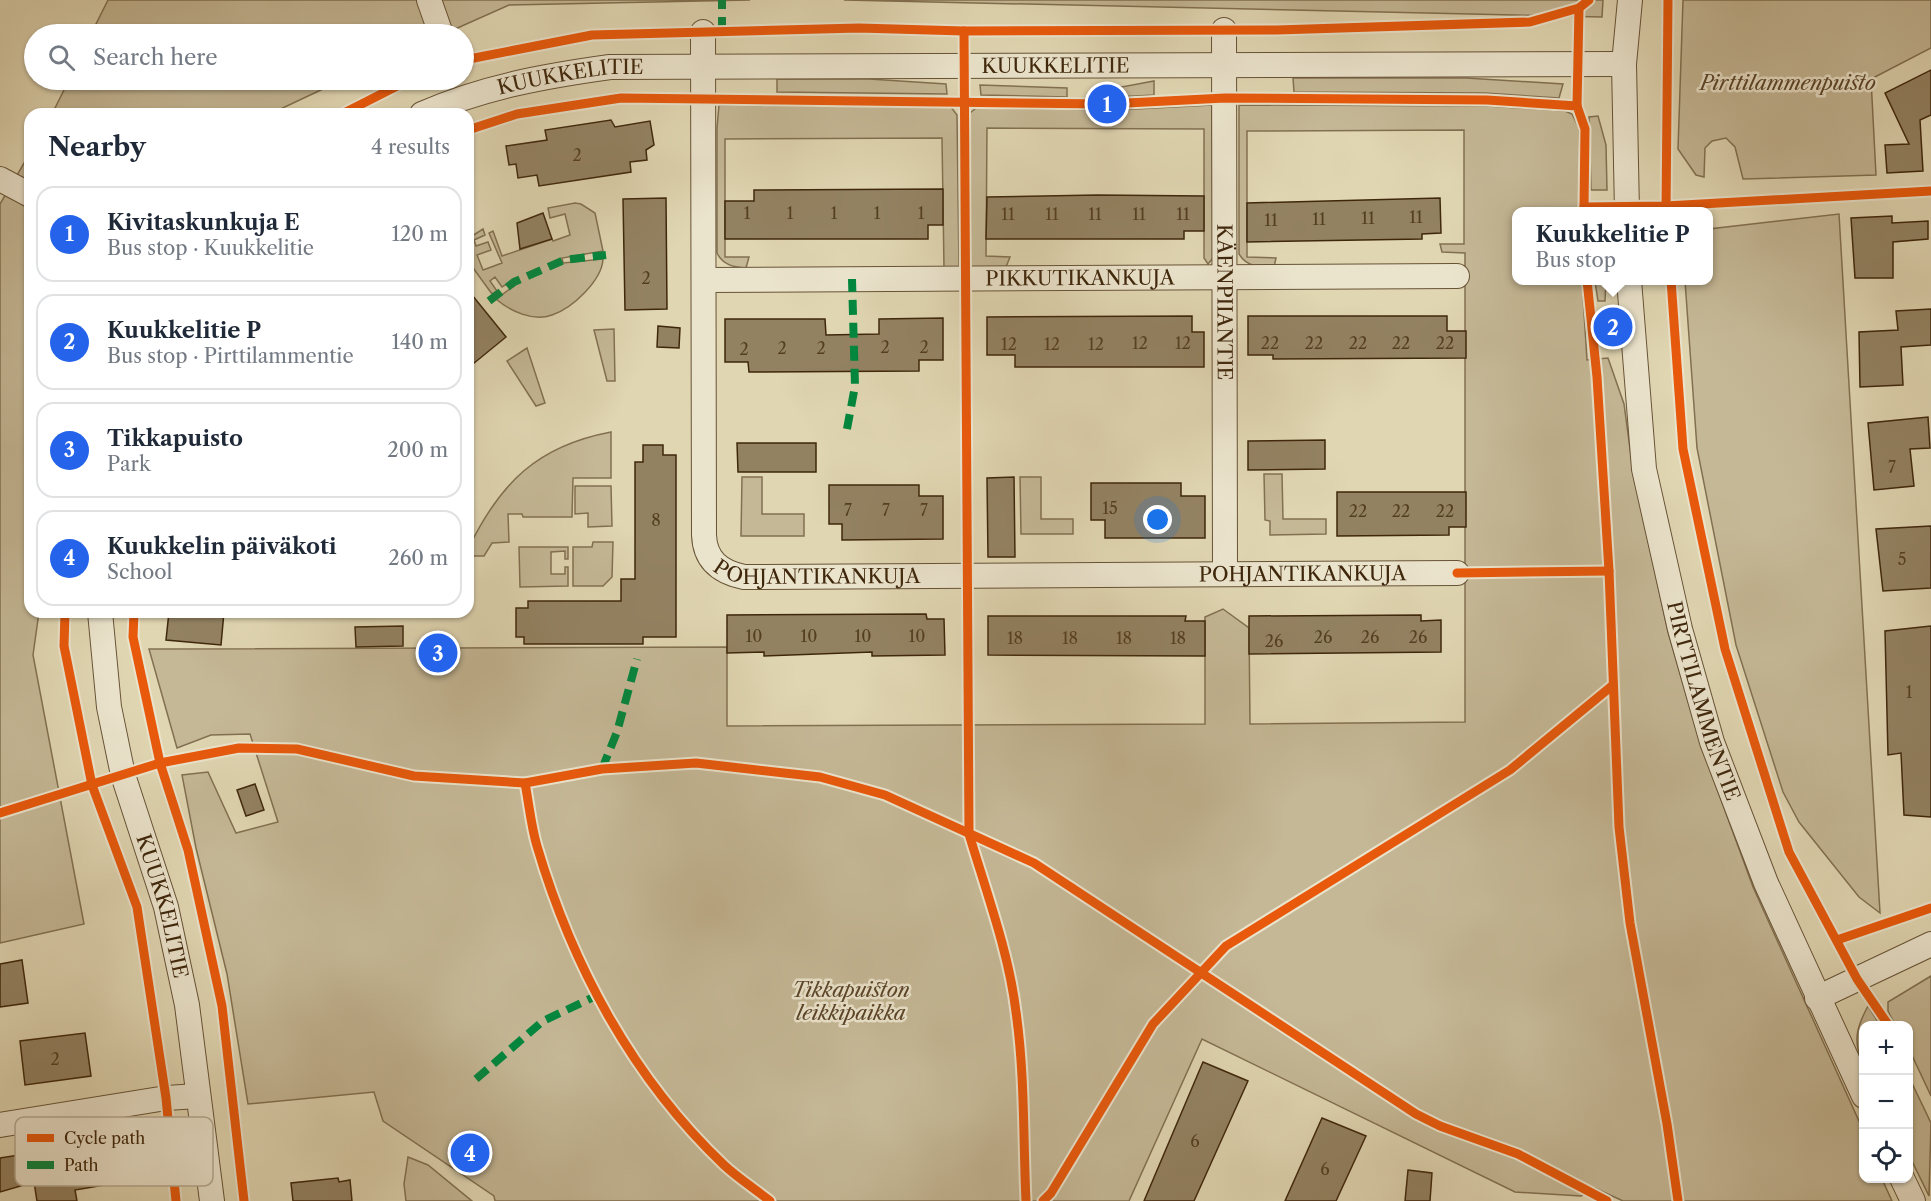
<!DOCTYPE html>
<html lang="en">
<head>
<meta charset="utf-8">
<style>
  body { margin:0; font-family:"Libre Caslon Text",serif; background:#f2f2f3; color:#1f2937 }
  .controls { position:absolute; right:18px; bottom:18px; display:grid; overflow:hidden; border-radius:12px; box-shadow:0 2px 4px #0004 }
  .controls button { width:54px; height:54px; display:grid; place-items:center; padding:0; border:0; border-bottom:2px solid #e0e1e3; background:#fff; color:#1f2937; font:30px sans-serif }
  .you { position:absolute; left:1158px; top:520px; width:21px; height:21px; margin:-15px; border:4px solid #fff; border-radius:50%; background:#1a73e8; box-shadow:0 0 0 9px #1a73e833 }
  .badge { display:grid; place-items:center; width:39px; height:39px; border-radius:50%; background:#2563eb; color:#fff; font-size:20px; font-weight:700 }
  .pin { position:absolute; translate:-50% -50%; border:3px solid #fff; box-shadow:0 2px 6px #0006 }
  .popup { position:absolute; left:1512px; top:207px; width:201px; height:78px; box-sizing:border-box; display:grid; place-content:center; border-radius:12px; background:#fff; filter:drop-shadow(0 2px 4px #0005); font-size:20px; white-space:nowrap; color:#747a83 }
  .popup b { font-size:22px; color:#1f2937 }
  .popup::after { content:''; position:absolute; left:50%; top:100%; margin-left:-12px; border:12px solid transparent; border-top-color:#fff }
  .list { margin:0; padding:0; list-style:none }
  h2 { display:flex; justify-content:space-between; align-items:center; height:78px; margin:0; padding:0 24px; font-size:26px }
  h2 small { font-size:20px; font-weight:400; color:#747a83 }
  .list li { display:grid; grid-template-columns:39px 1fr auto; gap:18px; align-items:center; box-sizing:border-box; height:96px; margin:0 12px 12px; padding:0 12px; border:2px solid #e0e1e3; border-radius:18px }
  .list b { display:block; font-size:22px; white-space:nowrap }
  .list p { margin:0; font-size:20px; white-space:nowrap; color:#747a83 }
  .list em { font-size:20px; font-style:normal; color:#747a83 }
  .icon { flex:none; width:33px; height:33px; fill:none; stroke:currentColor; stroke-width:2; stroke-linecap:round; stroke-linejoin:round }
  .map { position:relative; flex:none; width:1931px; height:1201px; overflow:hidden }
  .search { position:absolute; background:#fff; box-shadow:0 2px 4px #0004; left:24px; top:24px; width:450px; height:66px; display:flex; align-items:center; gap:15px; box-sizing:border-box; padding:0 21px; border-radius:33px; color:#747a83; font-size:22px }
  .panel { position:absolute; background:#fff; box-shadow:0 2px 4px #0004; left:24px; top:108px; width:450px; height:510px; border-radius:18px }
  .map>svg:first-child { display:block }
  .green { fill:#c5b896; stroke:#827051; stroke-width:1.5 }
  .building { fill:#938262; stroke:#3f270c; stroke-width:1.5 }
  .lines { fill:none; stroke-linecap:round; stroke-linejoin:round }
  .minor-casing { stroke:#675336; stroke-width:26 }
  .minor { stroke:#ebe4cd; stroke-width:24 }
  .quiet { stroke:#00873e; stroke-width:8; stroke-dasharray:15 8; stroke-linecap:butt }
  .cycleway-casing { stroke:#ebe4cd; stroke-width:13 }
  .cycleway { stroke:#e8590c; stroke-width:9 }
  .labels { text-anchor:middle; stroke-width:5; stroke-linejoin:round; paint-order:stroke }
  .number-label { font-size:16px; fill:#543e22 }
  .street-label { font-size:20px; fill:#3f270c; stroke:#ebe4cd }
  .park-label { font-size:20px; font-style:italic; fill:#5a4428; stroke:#ebe4cd }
  .key { fill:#ebe4cd; stroke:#b7ab93; stroke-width:1.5 }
  .key-label { font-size:16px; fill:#3f270c }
</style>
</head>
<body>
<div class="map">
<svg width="1931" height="1201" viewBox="0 0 1931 1201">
  <rect width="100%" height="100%" fill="#e0d6b2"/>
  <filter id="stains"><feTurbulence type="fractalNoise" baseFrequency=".00333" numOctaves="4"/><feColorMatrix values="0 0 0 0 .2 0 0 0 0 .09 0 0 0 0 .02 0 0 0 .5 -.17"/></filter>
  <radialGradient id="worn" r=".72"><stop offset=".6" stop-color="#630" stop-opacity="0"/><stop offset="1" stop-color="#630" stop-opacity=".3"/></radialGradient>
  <g class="green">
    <polygon points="108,0 750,0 509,5 444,34 91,34"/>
    <polygon points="844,0 1603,0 1602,17"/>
    <polygon points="1683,0 1931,0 1931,48 1871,79 1876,175 1743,179 1735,147 1726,138 1712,141 1705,148 1704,177 1696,175 1678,149"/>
    <polygon points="1293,78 1466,78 1563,84 1559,98 1485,93 1294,92"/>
    <polygon points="777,79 869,79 946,84 947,94 777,92"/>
    <polygon points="69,80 342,80 270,114 52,114"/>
    <polygon points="1154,81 1154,95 1116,97 1116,88"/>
    <polygon points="980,85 1067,88 1067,97 981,95"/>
    <path d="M719,105L951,107L957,115L959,267L944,268L942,138L725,139V257H749L746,268C733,267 723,265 717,253V128Z"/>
    <polygon points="1212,105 1213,258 1208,264 1204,258 1204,129 987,128 986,256 1010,257 1006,267 971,268 970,113 976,108 1117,110"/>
    <path d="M1239,105L1488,106L1565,111L1572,114L1579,128L1580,211L1517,212V280L1582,281L1587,360L1608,358L1624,404L1633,471L1668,632L1701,745L1753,887L1863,1130L1864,1178L1882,1179L1892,1201H1623L1595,1188L1581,1196L1515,1192L1202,1039L1129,1201H495L494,1196L383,1121L374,1092L248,1104L227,974L196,848L182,775L208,772L236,833L278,822L250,734L211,735L177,748L149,649L727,647V726L1205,724V617L1223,609L1249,628L1250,724L1465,722V253L1442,252L1440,244H1464V130L1247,131V257L1276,258L1274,267C1259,267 1247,267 1239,254Z"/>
    <polygon points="1598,116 1606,145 1607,190 1591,190 1589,117"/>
    <polygon points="30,153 30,612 39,612 33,655 84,924 0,943 0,204"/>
    <path d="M575,203L581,204L595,213L603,251L562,258L563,263L603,259C602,280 573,308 552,315C533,322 510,311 496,299L514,286L512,281L502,287L495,277L490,281L497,291L492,294L468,261L469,238L483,229L485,235L474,240L476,246L488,242L491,250L477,255L483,270L502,263L489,233L493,231L502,256L552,239L553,241L570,235L565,214L550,218L548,208Z"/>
    <polygon points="1839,214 1880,913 1859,897 1799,822 1783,792 1736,645 1697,448 1685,281 1709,280 1709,229"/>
    <polygon points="1595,281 1606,281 1605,301 1598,301"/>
    <polygon points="614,329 615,381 607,381 594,330"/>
    <polygon points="527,348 545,403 536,406 507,361"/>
    <path d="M611,432V478H573L572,517H523L522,514H508L509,542L492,543L484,556H468V549C500,483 537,446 611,432Z"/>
    <polygon points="1264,474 1282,474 1283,519 1326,519 1326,534 1270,535 1270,521 1265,520"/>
    <polygon points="742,477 762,477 762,514 804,514 804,536 741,536"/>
    <polygon points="1020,477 1041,477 1041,519 1073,519 1073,534 1021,534"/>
    <polygon points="575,486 611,486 612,526 588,527 588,513 575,514"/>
    <polygon points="593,542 613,542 612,577 603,586 573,586 573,547 592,547"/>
    <polygon points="519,547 568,547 568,559 565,559 565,551 551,552 551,574 565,574 565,567 568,567 568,586 520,587"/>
    <polygon points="1931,976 1931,1096 1909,1049 1908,1026 1895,1025 1888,1011 1888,1002"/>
    <path d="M1868,1006L1880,1025L1864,1026L1863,1065C1853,1042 1856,1028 1868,1006Z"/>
    <polygon points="1908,1075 1931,1123 1929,1196 1909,1155"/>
    <polygon points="408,1157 428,1165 472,1201 406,1201 404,1184"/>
  </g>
  <g class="building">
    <polygon points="1931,70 1931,115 1920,120 1923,171 1887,173 1885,145 1909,144 1885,93"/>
    <polygon points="611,120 615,127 650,121 654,145 646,150 647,160 630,162 631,172 539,186 537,175 518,178 516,164 509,165 506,146 547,140 545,130"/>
    <polygon points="943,189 943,225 928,225 928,239 725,239 725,201 754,201 754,190"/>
    <polygon points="1097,195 1204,196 1204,231 1184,231 1184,239 986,239 987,197"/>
    <polygon points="666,198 667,309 625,310 623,199"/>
    <polygon points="1440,198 1441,233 1422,234 1422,239 1247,242 1247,203"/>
    <polygon points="543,213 552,239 520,249 517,223"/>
    <polygon points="1892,216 1892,223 1928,221 1928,239 1893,242 1893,278 1855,278 1851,218"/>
    <polygon points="468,290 506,337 468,368"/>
    <polygon points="1931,309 1931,345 1901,347 1903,385 1860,387 1859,332 1898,330 1896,311"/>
    <polygon points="1192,316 1192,332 1204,332 1204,367 1015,367 1015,355 987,355 987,317"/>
    <polygon points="1248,316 1447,316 1447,331 1466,331 1466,358 1273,359 1273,355 1248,355"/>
    <polygon points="943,318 943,360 919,360 919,371 749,372 748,362 725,362 725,319 825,319 826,335 879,334 879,319"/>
    <polygon points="658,326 680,328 679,348 657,347"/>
    <polygon points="1928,417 1930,448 1910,449 1914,486 1874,490 1868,423"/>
    <polygon points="1325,440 1325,469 1248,470 1248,441"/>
    <polygon points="737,443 816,443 816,472 738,472"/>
    <polygon points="643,445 663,445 663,455 676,455 676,637 643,637 643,644 524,644 524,637 516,637 516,608 528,608 528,601 621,601 621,579 635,579 635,462 643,462"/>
    <polygon points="1014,477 1015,557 988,557 987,478"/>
    <polygon points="1091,483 1181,483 1181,496 1205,496 1205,538 1105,538 1105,520 1091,520"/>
    <polygon points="829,485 919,485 919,496 943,496 943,539 842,540 842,524 829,524"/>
    <polygon points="1337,492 1466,492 1466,527 1449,527 1449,535 1337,536"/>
    <polygon points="1931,526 1931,588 1883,591 1876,529"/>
    <polygon points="169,612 224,612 221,645 166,640"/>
    <polygon points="926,614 927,619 944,619 945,655 872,656 872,652 764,656 764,652 727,653 727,615"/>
    <polygon points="1421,615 1421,621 1441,620 1441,652 1249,654 1249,616"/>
    <polygon points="988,616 1186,616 1185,621 1205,621 1205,656 988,655"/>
    <polygon points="403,626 403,646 356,647 355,627"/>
    <polygon points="1931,626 1931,817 1904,815 1901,753 1888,755 1885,631"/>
    <polygon points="255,784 264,810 246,816 237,790"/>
    <polygon points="22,960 28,1003 0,1007 0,964"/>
    <polygon points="85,1033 91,1076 25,1085 20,1041"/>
    <polygon points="1203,1062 1248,1081 1194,1201 1144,1201"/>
    <polygon points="1322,1118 1366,1136 1336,1201 1285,1201"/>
    <polygon points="69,1147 70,1154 105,1148 111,1184 75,1190 77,1201 37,1201 34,1182 0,1192 0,1158"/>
    <polygon points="1408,1170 1432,1173 1430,1201 1405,1201"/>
    <polygon points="338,1178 339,1182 350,1180 352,1201 293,1201 291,1183"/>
  </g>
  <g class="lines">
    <defs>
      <g id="minor">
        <polyline points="429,0 441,34"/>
        <path id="s1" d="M1224,30L1225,574"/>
        <path id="s2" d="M703,32L704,535C705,560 720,572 744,577L1457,573"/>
        <path id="s3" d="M422,114C483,87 545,76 610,67L1624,64"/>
        <polyline points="0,179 30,195"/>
        <polyline points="1627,212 1624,64 1630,0"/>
        <path id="s4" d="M704,280L1457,276"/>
        <path id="s5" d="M1629,280L1644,469L1680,629L1712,742L1766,883L1864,1096"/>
        <path id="s6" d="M100,612L109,707L123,775L166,907L187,1005L212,1201"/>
        <polyline points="1817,998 1931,944"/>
        <polyline points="0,1125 166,1098 198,1096"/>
        <polyline points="1902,1178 1913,1201"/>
      </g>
    </defs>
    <use href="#minor" class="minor-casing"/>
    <use href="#minor" class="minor"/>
    <g class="quiet">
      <polyline points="722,32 722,0"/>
      <polyline points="489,301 514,282 564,260 606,255"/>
      <polyline points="847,429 855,386 852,279"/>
      <polyline points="602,769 617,732 637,659"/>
      <polyline points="476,1079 543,1021 596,996"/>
    </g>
    <defs>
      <g id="cycleway">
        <path d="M964,31L969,834C986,891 1009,953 1016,1012C1025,1075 1023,1138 1026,1201"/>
        <polyline points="464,60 592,35 859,28 964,31 1277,30 1530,22 1579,8 1589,0"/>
        <polyline points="1577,106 1579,8"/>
        <polyline points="342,114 409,80"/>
        <polyline points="468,130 517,114 621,98 1107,104 1225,98 1487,100 1577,106 1585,129 1584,207"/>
        <polyline points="1584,212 1584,207 1666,206 1931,191"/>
        <polyline points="1666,212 1668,0"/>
        <polyline points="1587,280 1597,377 1609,571 1619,827 1630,923 1667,1124 1678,1201"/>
        <polyline points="1671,280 1683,449 1725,649 1789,852 1857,979 1889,1026"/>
        <polyline points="1457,573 1609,571"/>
        <polyline points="65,612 64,646 92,785 137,907 166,1098 176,1201"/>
        <polyline points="134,612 133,637 160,763 188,850 222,1006 244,1201"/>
        <path d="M525,783C529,804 531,826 537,846C572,965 633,1079 724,1165C738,1178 755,1189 770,1201"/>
        <polyline points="0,813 160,763 239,748 297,749 414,776 525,783 602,769 696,763 820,777 885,795 1034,863 1416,1114 1440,1126 1518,1154 1607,1201"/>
        <polyline points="1837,940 1931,908"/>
        <polyline points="1043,1201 1051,1193 1153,1024 1226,946 1510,770 1613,685"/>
      </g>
    </defs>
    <use href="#cycleway" class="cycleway-casing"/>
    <use href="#cycleway" class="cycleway"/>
  </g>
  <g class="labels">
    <g class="number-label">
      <text x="577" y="161">2</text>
      <text x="747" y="219">1</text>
      <text x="790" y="219">1</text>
      <text x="834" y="219">1</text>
      <text x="877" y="219">1</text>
      <text x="921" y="219">1</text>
      <text x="1008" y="220">11</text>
      <text x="1052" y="220">11</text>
      <text x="1095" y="220">11</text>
      <text x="1139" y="220">11</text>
      <text x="1183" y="220">11</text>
      <text x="1416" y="223">11</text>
      <text x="1368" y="224">11</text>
      <text x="1319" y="225">11</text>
      <text x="1271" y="226">11</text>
      <text x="646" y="284">2</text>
      <text x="1140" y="349">12</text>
      <text x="1183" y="349">12</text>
      <text x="1270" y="349">22</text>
      <text x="1314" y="349">22</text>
      <text x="1358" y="349">22</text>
      <text x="1401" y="349">22</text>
      <text x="1445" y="349">22</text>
      <text x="1009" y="350">12</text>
      <text x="1052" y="350">12</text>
      <text x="1096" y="350">12</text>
      <text x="885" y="353">2</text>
      <text x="924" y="353">2</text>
      <text x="782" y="354">2</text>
      <text x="821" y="354">2</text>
      <text x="744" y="355">2</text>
      <text x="1892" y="473">7</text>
      <text x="1110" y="514">15</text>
      <text x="848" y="516">7</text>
      <text x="886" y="516">7</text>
      <text x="924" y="516">7</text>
      <text x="1358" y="517">22</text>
      <text x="1401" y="517">22</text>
      <text x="1445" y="517">22</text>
      <text x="656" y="526">8</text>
      <text x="1902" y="565">5</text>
      <text x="754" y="642">10</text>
      <text x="809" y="642">10</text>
      <text x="863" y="642">10</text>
      <text x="917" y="642">10</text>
      <text x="1323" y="643">26</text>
      <text x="1370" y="643">26</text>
      <text x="1418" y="643">26</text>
      <text x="1015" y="644">18</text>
      <text x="1070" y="644">18</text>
      <text x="1124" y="644">18</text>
      <text x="1178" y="644">18</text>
      <text x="1274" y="647">26</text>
      <text x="1909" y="698">1</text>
      <text x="55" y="1065">2</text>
      <text x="1195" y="1147">6</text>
      <text x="1325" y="1175">6</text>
    </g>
    <g class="street-label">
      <text dy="7" stroke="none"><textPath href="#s3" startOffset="640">KUUKKELITIE</textPath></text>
      <text dy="7" stroke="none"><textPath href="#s3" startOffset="154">KUUKKELITIE</textPath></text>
      <text dy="7" stroke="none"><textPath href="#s4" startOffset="376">PIKKUTIKANKUJA</textPath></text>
      <text dy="7" stroke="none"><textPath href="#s1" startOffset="272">KÄENPIIANTIE</textPath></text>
      <text dy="7" stroke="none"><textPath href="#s2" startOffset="639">POHJANTIKANKUJA</textPath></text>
      <text dy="7" stroke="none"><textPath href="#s2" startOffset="1125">POHJANTIKANKUJA</textPath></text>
      <text dy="7" stroke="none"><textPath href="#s5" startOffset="429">PIRTTILAMMENTIE</textPath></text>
      <text dy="7" stroke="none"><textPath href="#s6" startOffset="302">KUUKKELITIE</textPath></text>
    </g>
    <g class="park-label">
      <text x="1788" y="90">Pirttilammenpuisto</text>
      <text x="851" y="997">Tikkapuiston<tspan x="851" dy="23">leikkipaikka</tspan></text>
    </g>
  </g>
  <rect x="15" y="1117" width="198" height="69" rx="9" class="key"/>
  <rect x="27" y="1134" width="27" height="8" fill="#e8590c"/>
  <rect x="27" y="1161" width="27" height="8" fill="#00873e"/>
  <g class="key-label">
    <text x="64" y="1144">Cycle path</text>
    <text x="64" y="1171">Path</text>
  </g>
  <rect width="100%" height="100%" filter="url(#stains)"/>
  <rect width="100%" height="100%" fill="url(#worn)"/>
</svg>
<div class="controls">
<button>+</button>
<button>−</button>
<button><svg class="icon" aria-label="locate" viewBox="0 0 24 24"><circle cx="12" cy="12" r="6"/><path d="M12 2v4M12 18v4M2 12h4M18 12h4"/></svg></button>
</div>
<div class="you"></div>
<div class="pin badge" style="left:1107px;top:104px">1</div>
<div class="pin badge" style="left:1613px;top:327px">2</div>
<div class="popup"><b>Kuukkelitie P</b>Bus stop</div>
<div class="pin badge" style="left:438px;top:653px">3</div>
<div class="pin badge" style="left:470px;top:1153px">4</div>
<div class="search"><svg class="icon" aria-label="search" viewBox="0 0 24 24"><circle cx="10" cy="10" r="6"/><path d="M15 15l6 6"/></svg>Search here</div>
<section class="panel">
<h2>Nearby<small>4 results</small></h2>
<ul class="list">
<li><span class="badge">1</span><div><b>Kivitaskunkuja E</b><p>Bus stop · Kuukkelitie</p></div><em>120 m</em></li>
<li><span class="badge">2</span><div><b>Kuukkelitie P</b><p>Bus stop · Pirttilammentie</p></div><em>140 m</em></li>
<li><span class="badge">3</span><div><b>Tikkapuisto</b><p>Park</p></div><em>200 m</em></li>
<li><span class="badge">4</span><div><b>Kuukkelin päiväkoti</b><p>School</p></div><em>260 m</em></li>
</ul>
</section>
</div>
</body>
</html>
